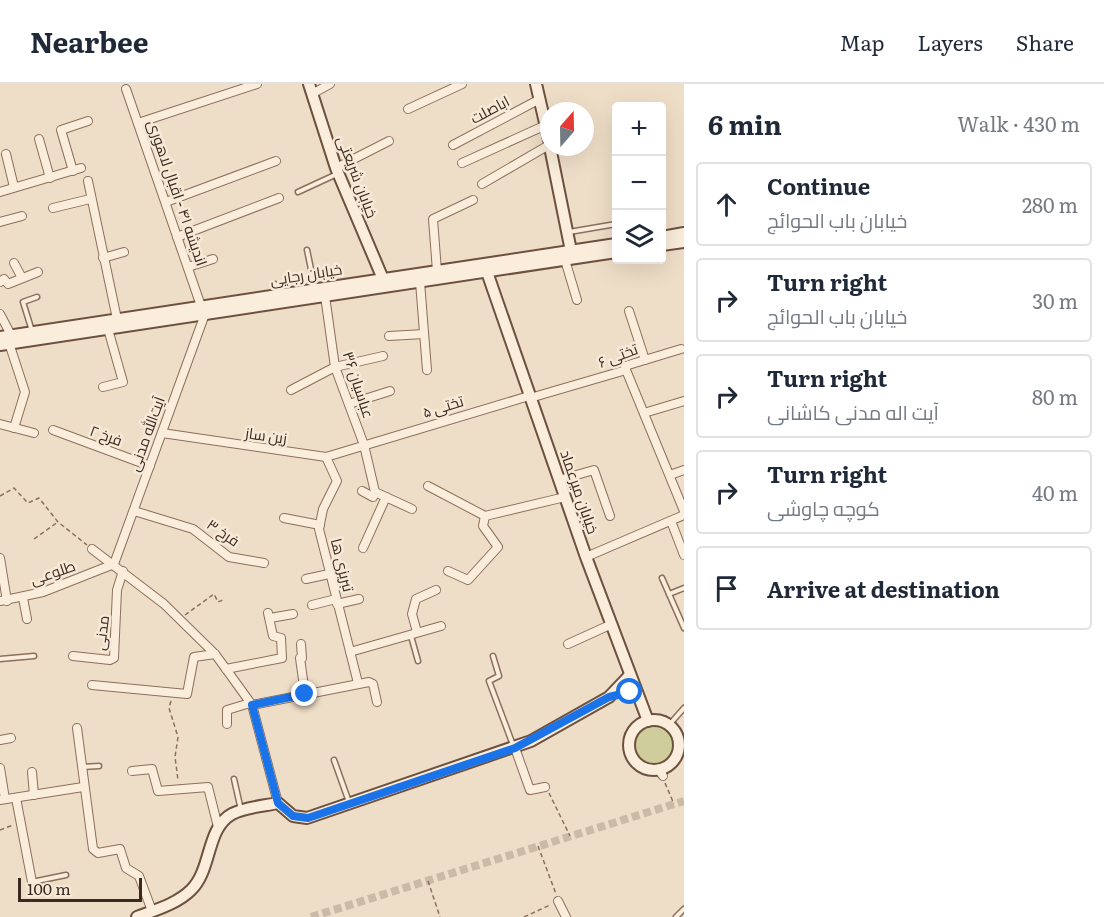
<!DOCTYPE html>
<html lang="en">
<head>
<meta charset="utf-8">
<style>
  body { margin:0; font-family:Literata,Cairo,serif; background:#f6f6f7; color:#1f2937 }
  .controls { position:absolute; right:18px; top:18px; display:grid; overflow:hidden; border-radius:6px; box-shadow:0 6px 24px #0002 }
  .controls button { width:54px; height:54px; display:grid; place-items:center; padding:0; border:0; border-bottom:2px solid #e0e1e3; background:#fff; color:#1f2937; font:30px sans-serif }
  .compass { position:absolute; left:540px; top:18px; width:54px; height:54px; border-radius:50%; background:#fff; box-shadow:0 6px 24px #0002; rotate:20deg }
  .scale { position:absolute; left:18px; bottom:15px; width:124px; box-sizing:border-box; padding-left:6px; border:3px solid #3c2a20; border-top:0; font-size:16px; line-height:21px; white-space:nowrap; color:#3c2a20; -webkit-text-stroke:4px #f6e9d7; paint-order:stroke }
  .stop { position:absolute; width:18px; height:18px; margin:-14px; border:4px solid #1a73e8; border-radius:50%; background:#fff }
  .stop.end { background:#1a73e8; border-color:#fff; box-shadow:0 2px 6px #0008 }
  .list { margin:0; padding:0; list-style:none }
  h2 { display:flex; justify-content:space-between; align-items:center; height:78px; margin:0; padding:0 24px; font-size:26px }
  h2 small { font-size:20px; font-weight:400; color:#747a83 }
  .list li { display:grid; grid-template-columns:39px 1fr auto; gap:18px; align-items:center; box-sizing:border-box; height:84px; margin:0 12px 12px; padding:0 12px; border:2px solid #e0e1e3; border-radius:6px }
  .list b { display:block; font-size:22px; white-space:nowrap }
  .list p { margin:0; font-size:20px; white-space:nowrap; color:#747a83 }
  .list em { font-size:20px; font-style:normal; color:#747a83 }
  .icon { flex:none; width:33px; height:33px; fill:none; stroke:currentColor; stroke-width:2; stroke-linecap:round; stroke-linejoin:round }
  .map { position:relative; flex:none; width:684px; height:833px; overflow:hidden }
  header { display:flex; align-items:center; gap:36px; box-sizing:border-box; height:84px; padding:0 30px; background:#fff; border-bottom:2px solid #e0e1e3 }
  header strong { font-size:28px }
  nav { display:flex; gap:33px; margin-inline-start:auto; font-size:21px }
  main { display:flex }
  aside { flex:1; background:#fff }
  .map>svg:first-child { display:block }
  .green { fill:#cecd9b }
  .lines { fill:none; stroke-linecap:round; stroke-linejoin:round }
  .street-tunnel { stroke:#cbbaa6; stroke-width:8; stroke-dasharray:8 4; stroke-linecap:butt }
  .lane-casing { stroke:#8c6f5c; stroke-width:7 }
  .street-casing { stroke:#8c6f5c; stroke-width:10 }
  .secondary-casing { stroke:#6e503f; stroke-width:14 }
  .path { stroke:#8c6f5c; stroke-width:1.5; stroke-dasharray:4.5 3; stroke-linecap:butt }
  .lane { stroke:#faeddb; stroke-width:4 }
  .street { stroke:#faeddb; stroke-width:8 }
  .secondary { stroke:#faeddb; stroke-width:10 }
  .route { stroke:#1a73e8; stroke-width:8 }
  .labels { text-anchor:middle; stroke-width:5; stroke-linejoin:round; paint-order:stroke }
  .street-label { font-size:15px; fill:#3c2a20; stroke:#f6e9d7 }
</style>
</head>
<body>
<header>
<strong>Nearbee</strong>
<nav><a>Map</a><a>Layers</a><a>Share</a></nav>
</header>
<main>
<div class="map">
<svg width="684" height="833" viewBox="0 0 684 833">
  <rect width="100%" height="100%" fill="#efdec7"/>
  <circle class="green" cx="654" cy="661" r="20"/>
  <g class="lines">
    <polyline class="street-tunnel" points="311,833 684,717"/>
    <defs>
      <g id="lane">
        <polyline points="298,108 337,90"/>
        <polyline points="569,148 616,140"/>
        <polyline points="307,166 315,204"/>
        <polyline points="275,200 278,210"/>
        <polyline points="32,247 23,218 37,213"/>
        <polyline points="662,494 684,544"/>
        <polyline points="669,510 684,504"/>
        <polyline points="411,552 418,577"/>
        <polyline points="493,572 499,592 489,597 513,661"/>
        <polyline points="0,575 34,572"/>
        <polyline points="669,641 684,624"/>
        <polyline points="334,676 349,718"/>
        <polyline points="82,683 99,682"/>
        <polyline points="234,695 241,726"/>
        <polyline points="32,798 66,791"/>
        <polyline points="676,833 684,825"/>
      </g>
      <g id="street">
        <polyline points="126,5 201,222"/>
        <polyline points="312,10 330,0"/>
        <polyline points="408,25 462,0"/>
        <polyline points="138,39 257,0"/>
        <polyline points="39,55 50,94"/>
        <polyline points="453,61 540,15"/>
        <polyline points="6,70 14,103"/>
        <polyline points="462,79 546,41"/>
        <polyline points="336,84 389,57"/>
        <polyline points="73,87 61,46 88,37"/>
        <polyline points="88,97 117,235"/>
        <polyline points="482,100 549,61"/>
        <polyline points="0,108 81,84"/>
        <polyline points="166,118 276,77"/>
        <polyline points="53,124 90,115"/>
        <polyline points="0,138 22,132"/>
        <polyline points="177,153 279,114"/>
        <polyline points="103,174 124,168"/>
        <polyline points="565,176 577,216"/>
        <polyline points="14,179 22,194"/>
        <polyline points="188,183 213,175"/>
        <polyline points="437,187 433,135 473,116"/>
        <polyline points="0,198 4,195 8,200 38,188"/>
        <polyline points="420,198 427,286"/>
        <polyline points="325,212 335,283 364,361 375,408 412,425"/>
        <polyline points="629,227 645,276"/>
        <polyline points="0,230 11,251"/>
        <polyline points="389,252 424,250"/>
        <polyline points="9,259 25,308 14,344"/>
        <polyline points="626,286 684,427"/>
        <polyline points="103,303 123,298 108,245"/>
        <polyline points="291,306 335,283 383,272"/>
        <polyline points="530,314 626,286 625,282 681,265"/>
        <polyline points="349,320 390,307"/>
        <polyline points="644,329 684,317"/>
        <polyline points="0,340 34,349"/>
        <polyline points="53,346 150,382"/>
        <polyline points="162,349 326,373 529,312"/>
        <polyline points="326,373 337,397 323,425 319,445 358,599"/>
        <polyline points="670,391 684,386"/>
        <polyline points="559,396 594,386 610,432"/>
        <polyline points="428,402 485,432 565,413"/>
        <polyline points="362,407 373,413 375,408"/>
        <polyline points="134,427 193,445 229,473 264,479"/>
        <polyline points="284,434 320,441"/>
        <polyline points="671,437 684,471"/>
        <polyline points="363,464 386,413"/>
        <polyline points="92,465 164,520 215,570 226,585 252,621 278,719"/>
        <polyline points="586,473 684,431"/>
        <polyline points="0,474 7,517"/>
        <polyline points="114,480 205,230"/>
        <polyline points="448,487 468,496 498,463 483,442 485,432"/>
        <polyline points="306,495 329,490"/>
        <polyline points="23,514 27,535"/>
        <polyline points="0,517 43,508 114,480"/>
        <polyline points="337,520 359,515"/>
        <polyline points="312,521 336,515"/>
        <polyline points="270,534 293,530"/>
        <polyline points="417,548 412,530 416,515 436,506"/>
        <polyline points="301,560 302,574 300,574 305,610"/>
        <polyline points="568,560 612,540"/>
        <polyline points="350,568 441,542"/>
        <polyline points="73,572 110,576 114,574 117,506 123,487"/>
        <polyline points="226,585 282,574 281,554 273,552 268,529"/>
        <polyline points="92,601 187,610 194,573 215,570"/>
        <polyline points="252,621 369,598 373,600 377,618"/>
        <polyline points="227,640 227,626 250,619"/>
        <polyline points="77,644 93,765 98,769 120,765 126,784 139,792 152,827"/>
        <polyline points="0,656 11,654"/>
        <polyline points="515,664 530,706 545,703"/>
        <polyline points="0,684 5,715"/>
        <polyline points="658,685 663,692"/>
        <polyline points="132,687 152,685 158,707 208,703 218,743"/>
        <polyline points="32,688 34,711"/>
        <polyline points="16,714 32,798"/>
        <polyline points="0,716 83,703"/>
        <polyline points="558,817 566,833"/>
      </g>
      <g id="secondary">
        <polyline points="309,0 336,84 383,195"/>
        <polyline points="536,0 549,56"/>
        <polyline points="550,63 571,167"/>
        <polyline points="662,153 684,149"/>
        <polyline points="662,161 684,158"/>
        <polyline points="487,188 586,473 648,637"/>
        <polyline points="0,253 616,160"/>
        <polyline points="0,261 616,168"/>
        <circle cx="654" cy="661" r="25"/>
        <path d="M137,833C155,826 177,820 191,806C212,786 206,744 232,730C245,723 264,722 278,719L293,732L307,734L531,657L609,613L630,591"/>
      </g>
    </defs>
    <use href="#lane" class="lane-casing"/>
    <use href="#street" class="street-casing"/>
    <use href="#secondary" class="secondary-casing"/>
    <g class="path">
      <polyline points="0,412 14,404 28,419 39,414 58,438 87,461"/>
      <polyline points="34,455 58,438"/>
      <polyline points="185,531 214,510 218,518 225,515"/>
      <polyline points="171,617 169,624 178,653 175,673 178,696"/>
      <polyline points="665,699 674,720"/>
      <polyline points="549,709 570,752"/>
      <polyline points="0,746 13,741"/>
      <polyline points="538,762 556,810"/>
      <polyline points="428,797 440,833"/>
      <polyline points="524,833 550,821"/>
    </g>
    <use href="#lane" class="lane"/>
    <use href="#street" class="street"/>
    <use href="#secondary" class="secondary"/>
  </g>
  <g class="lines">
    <polyline class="route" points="305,610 252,621 278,719 293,732 308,734 515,664 609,613 630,608"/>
  </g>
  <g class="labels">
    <g class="street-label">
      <text transform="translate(490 26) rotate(-28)" y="5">اباصلت</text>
      <text transform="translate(357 93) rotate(69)" y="5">خیابان شریعتی</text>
      <text transform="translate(177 109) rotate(71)" y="5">اندیشه ۴۱ - اقبال لاهوری</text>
      <text transform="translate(306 191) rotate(-9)" y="5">خیابان رجایی</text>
      <text transform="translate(618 272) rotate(-21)" y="5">تختی ۶</text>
      <text transform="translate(358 301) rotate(72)" y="5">عباسیان ۳۶</text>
      <text transform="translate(443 323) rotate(-17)" y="5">تختی ۵</text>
      <text transform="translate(147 350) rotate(-70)" y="5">آیت‌الله مدنی</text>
      <text transform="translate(106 352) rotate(20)" y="5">فرخ ۲</text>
      <text transform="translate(266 352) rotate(8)" y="5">زین ساز</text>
      <text transform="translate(579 408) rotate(71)" y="5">خیابان میرعماد</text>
      <text transform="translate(223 449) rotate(35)" y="5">فرخ ۳</text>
      <text transform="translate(342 481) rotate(76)" y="5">تبریزی ها</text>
      <text transform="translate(53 489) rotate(-19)" y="5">طلوعی</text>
      <text transform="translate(102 549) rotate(-83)" y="5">مدنی</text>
    </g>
  </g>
</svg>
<div class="controls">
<button>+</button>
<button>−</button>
<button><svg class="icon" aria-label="layers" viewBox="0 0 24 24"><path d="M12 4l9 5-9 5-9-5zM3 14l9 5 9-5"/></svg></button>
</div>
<svg class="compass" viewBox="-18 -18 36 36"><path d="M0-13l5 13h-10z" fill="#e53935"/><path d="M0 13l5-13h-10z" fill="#747a83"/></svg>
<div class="scale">100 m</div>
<div class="stop" style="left:630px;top:608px"></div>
<div class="stop end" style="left:305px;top:610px"></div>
</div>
<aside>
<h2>6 min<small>Walk · 430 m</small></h2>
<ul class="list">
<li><svg class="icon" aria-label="ahead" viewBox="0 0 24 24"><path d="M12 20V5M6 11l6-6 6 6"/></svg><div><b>Continue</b><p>خیابان باب الحوائج</p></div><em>280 m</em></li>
<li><svg class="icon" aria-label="right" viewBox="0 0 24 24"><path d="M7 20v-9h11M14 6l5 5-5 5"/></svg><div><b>Turn right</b><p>خیابان باب الحوائج</p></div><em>30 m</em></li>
<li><svg class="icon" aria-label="right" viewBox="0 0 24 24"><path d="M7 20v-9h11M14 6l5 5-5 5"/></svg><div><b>Turn right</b><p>آیت اله مدنی کاشانی</p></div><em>80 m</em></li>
<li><svg class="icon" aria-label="right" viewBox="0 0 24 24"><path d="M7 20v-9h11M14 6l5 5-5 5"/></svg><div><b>Turn right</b><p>کوچه چاوشی</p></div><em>40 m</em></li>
<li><svg class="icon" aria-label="arrive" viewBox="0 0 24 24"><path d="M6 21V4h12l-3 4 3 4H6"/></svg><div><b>Arrive at destination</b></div></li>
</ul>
</aside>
</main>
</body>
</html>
